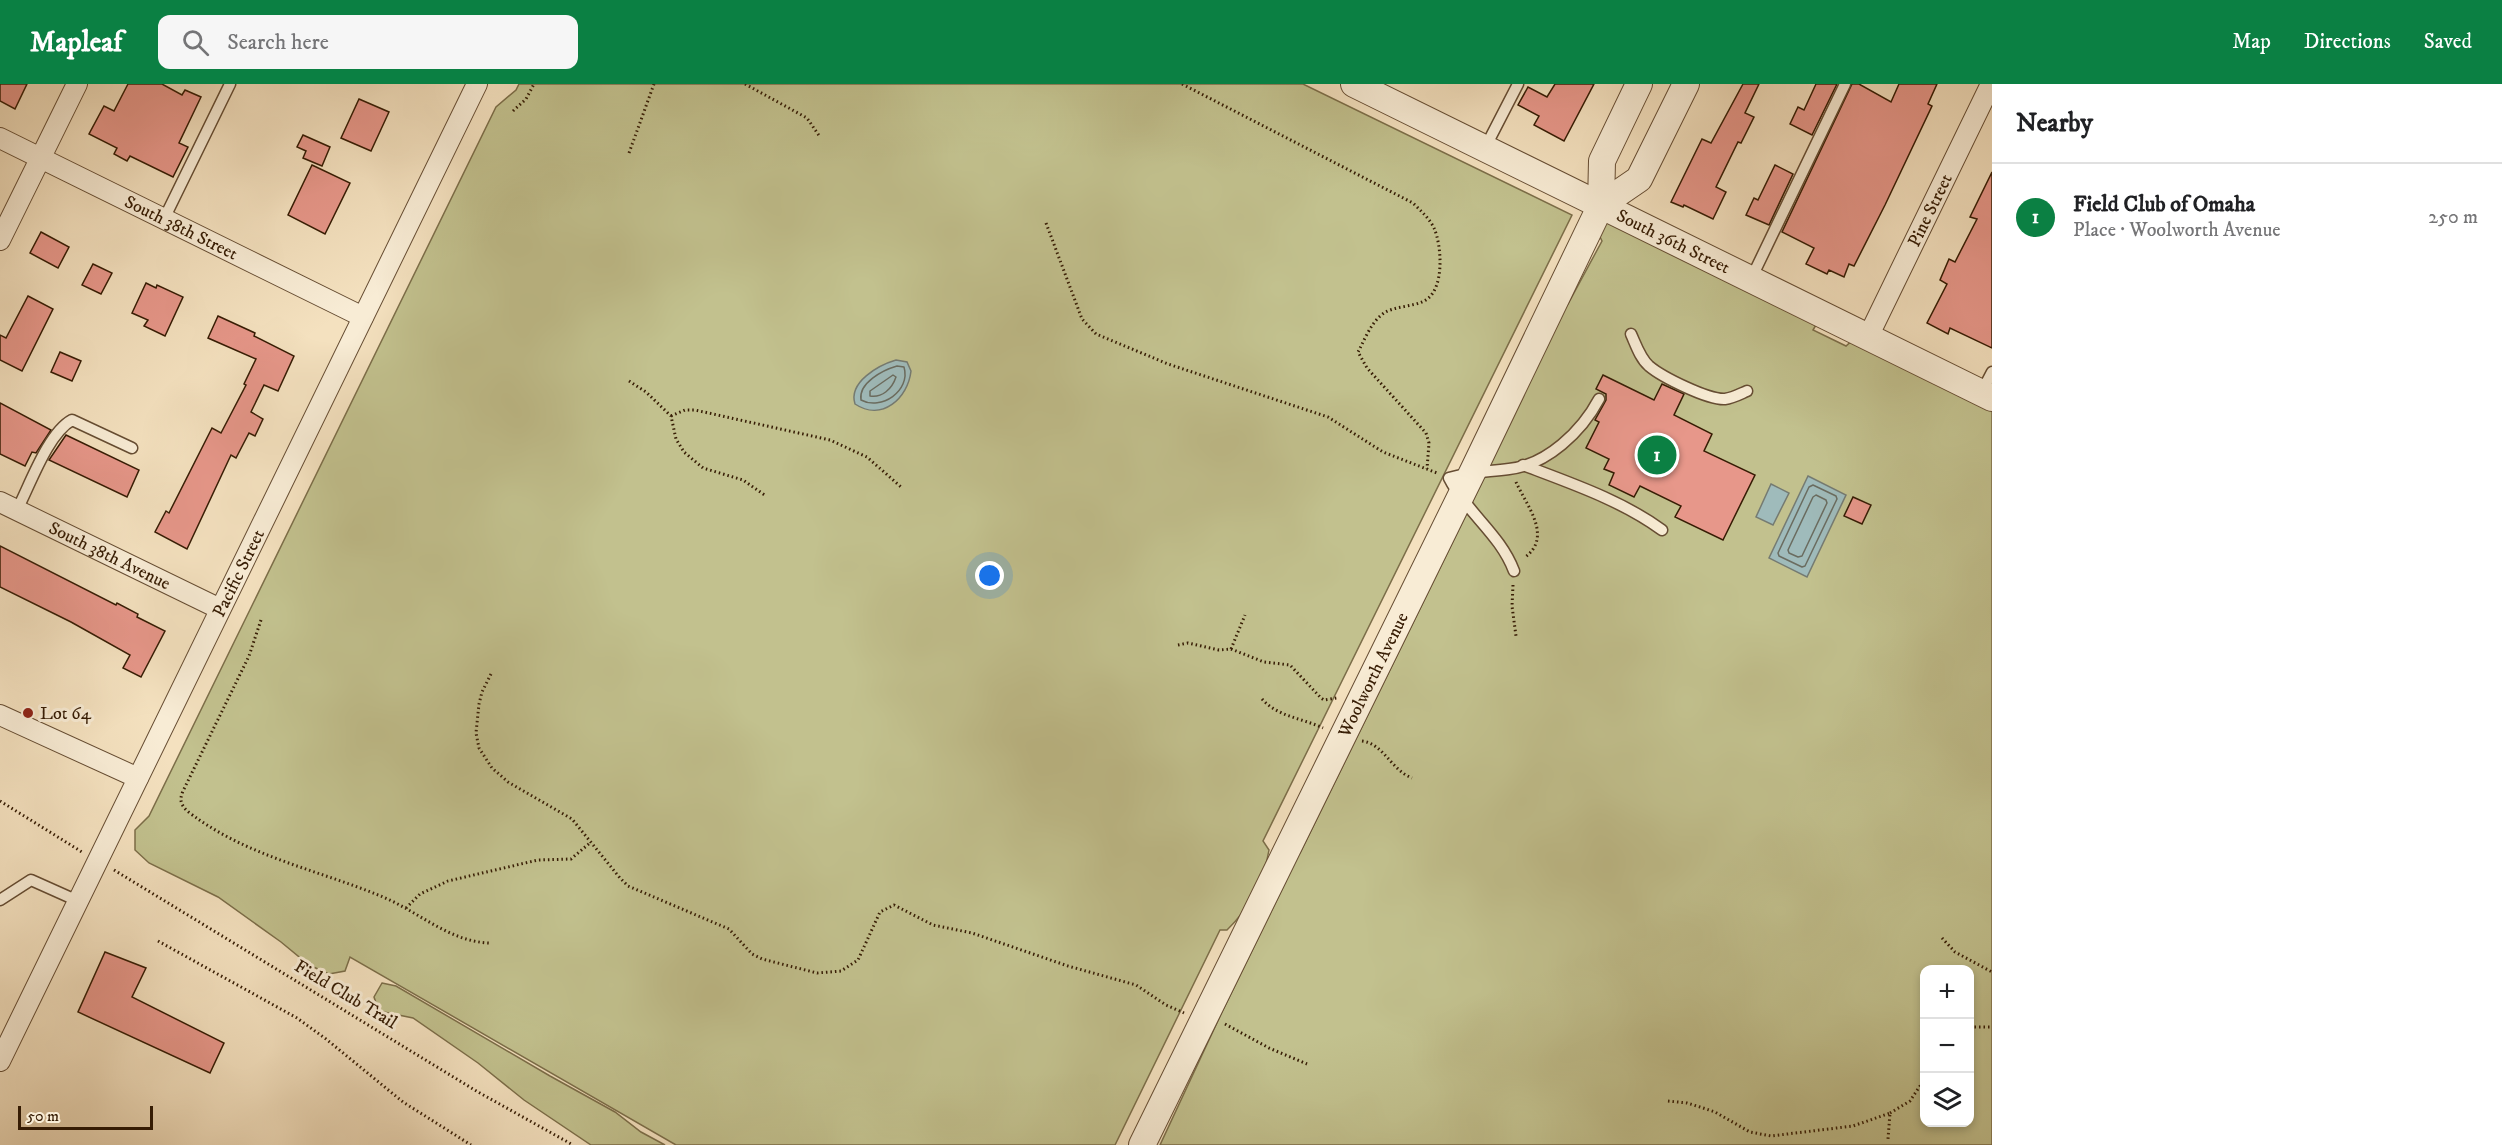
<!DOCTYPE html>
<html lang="en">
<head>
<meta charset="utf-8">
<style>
  body { margin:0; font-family:"IM FELL DW Pica",serif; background:#f6f6f6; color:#202124 }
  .controls { position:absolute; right:18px; bottom:18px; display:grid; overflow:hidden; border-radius:12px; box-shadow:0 3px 9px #0003 }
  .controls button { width:54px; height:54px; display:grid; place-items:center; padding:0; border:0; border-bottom:2px solid #e0e0e0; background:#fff; color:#202124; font:30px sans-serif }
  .scale { position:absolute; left:18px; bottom:15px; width:135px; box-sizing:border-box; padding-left:6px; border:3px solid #361c04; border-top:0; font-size:16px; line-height:21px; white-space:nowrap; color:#361c04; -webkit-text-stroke:4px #f8ecd5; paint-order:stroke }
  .you { position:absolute; left:990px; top:492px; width:21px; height:21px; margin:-15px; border:4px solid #fff; border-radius:50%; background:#1a73e8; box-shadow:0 0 0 9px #1a73e833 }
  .badge { display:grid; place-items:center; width:39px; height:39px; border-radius:50%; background:#0b8043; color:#fff; font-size:20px; font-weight:700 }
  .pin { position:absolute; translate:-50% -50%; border:3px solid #fff; box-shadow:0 2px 6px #0006 }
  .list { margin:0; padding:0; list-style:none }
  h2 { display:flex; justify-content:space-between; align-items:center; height:78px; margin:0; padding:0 24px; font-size:26px }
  h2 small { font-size:20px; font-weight:400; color:#757577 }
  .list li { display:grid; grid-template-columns:39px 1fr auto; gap:18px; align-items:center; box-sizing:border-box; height:108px; padding:0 24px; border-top:2px solid #e0e0e0 }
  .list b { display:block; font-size:22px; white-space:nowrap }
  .list p { margin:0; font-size:20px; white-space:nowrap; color:#757577 }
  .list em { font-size:20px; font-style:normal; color:#757577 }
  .icon { flex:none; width:33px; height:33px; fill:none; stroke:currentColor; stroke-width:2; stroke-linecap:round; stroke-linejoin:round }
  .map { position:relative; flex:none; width:1992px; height:1061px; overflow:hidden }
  header { display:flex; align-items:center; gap:36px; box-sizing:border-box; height:84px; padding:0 30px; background:#0b8043; color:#fff }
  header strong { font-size:28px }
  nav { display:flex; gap:33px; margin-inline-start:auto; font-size:21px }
  .search { width:420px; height:54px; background:#f6f6f6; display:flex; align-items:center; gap:15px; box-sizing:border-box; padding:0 21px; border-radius:12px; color:#757577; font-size:22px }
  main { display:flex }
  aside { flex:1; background:#fff }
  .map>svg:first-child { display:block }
  .green { fill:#c2c18e; stroke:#7c6e49; stroke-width:1.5; fill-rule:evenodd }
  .water { fill:#9fbbbb; stroke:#757b72; stroke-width:1.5 }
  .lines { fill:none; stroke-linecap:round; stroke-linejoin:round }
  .shore { stroke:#6a6c60; stroke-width:1.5 }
  .building { fill:#e7978a; stroke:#361c04; stroke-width:1.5 }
  .service-casing { stroke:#664d33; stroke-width:13 }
  .minor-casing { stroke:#664d33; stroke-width:22 }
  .tertiary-casing { stroke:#664d33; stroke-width:28 }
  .path { stroke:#361c04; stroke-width:3; stroke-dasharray:1.5 3; stroke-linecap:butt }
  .service { stroke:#f8ecd5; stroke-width:10 }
  .minor { stroke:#f8ecd5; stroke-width:20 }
  .tertiary { stroke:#f8ecd5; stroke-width:26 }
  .poi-dot { fill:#8f2418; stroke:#f8ecd5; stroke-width:2 }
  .labels { text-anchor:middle; stroke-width:6; stroke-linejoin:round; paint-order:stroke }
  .street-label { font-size:18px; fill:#361c04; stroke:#f8ecd5 }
  .poi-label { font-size:18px; fill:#361c04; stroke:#f8ecd5; text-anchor:start }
</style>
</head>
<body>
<header>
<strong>Mapleaf</strong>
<div class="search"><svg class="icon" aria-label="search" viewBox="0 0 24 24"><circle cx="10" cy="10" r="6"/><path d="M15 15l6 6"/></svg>Search here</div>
<nav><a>Map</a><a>Directions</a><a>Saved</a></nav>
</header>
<main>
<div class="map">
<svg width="1992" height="1061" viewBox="0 0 1992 1061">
  <rect width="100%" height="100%" fill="#f4e1bf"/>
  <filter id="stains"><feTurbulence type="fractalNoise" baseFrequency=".00333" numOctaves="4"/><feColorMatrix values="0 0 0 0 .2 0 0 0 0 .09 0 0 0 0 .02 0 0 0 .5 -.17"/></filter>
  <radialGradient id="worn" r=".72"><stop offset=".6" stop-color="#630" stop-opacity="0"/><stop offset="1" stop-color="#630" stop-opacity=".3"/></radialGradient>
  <g class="green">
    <path d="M519,0H1303L1572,131L1263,757L1269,766C1264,796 1249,825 1227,846H1220L1115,1061H676L350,873L345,887L329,890L309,881L281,858L218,813L149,779L135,766V746L149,732L496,23L516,6Z"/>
    <path d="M1612,131L1816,241L1813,246L1846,262L1856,253L1992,318V1061H1160L1222,928L1286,797C1284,787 1291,775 1300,769L1483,396L1559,227L1568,220L1602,157L1598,149ZM1924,886H1970V1038H1924Z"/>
    <polygon points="382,899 396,902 550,992 615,1028 641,1048 665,1061 591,1061 524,1016 478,979 413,934 379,927 374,913"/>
  </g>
  <g class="water">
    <path d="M896,276L907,278L911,287C908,314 882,338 855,320C848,298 879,281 896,276Z"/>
    <polygon points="1808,392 1846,411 1807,493 1769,474"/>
    <polygon points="1771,400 1789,409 1773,441 1756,433"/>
  </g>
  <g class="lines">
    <g class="shore">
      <path d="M897,282L904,283C911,307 881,327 861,316C858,299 883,286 897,282Z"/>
      <path d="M893,291L896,293C892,305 882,314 870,312V307Z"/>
      <polygon points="1813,401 1836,412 1837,415 1805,482 1802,483 1779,472 1778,469 1809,403"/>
      <polygon points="1816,411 1826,416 1827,419 1802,472 1798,473 1789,469 1788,466 1813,413"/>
    </g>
  </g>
  <g class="building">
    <polygon points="0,0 27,0 15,25 0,17"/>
    <polygon points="128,0 162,0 182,11 185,6 201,13 179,59 188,63 173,93 130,72 127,77 114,70 117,64 89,50 104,22 114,27"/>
    <polygon points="1555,0 1594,0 1564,57 1534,41 1539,32 1518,21 1528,3 1547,13"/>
    <polygon points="1743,0 1759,0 1745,29 1754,33 1741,59 1738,58 1716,103 1726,108 1713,135 1684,121 1683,123 1671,118 1702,55 1711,59"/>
    <polygon points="1816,0 1837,0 1812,51 1790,40 1798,23 1804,26"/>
    <polygon points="1852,0 1859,0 1891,18 1899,0 1937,0 1928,20 1932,22 1885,121 1854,182 1849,180 1844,193 1829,186 1827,190 1806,180 1814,164 1782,148"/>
    <polygon points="359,15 389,28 371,67 341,54"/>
    <polygon points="303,51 330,63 322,82 303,74 306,67 297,63"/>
    <polygon points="312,81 350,99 325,150 288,131"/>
    <polygon points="1775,81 1793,90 1769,141 1746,131 1754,114 1758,116"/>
    <polygon points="1992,88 1992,264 1950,244 1948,250 1927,239 1947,200 1940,196 1949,175 1955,178 1977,135 1970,133"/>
    <polygon points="41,148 69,163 58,184 30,169"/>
    <polygon points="93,180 112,189 101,210 82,201"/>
    <polygon points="146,199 156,204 157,201 183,213 165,252 144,242 148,236 132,229"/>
    <polygon points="28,212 53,225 22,287 0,276 0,251 6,254"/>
    <polygon points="218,232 255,249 254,252 294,272 278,307 264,301 251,328 263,335 255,352 249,349 236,374 231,371 187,465 155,448 166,427 169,429 212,344 221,349 246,301 244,300 256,275 208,254"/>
    <polygon points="60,268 81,277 72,297 51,288"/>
    <polygon points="1603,291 1654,316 1662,300 1684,310 1674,331 1712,350 1704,367 1755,391 1723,456 1675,433 1681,422 1640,402 1634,413 1609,401 1614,389 1604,385 1609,375 1586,364 1599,338 1595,336 1606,316 1606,310 1596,305"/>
    <polygon points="0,319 51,346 36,369 32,368 25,382 0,370"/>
    <polygon points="66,351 139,386 127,413 49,376"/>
    <polygon points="1853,413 1871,421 1862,440 1844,432"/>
    <polygon points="0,462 116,521 117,519 138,530 137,533 165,547 141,593 123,584 130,571 71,538 0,503"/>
    <polygon points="105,868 146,884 132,913 224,959 210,989 78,928"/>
  </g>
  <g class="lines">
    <defs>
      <g id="service">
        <polyline points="1485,64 1518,0"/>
        <polyline points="164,135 230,0"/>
        <polyline points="1751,195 1845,0"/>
        <path d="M1631,250C1636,261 1640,274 1649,282C1662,293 1708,316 1725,315C1733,314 1740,310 1747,307"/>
        <polyline points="1981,309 1992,288"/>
        <path d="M1523,381C1570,399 1621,416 1662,446"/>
        <path d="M17,426C30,401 48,349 72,336L132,364"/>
        <path d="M1514,487C1500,450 1467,429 1449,394C1473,387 1486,388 1509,385C1547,381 1582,347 1599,315"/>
        <polyline points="0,816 31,796 78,817"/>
      </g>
      <g id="minor">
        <path id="s1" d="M0,54L363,233"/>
        <polyline points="0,156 77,0"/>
        <path id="s2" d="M1868,253L1991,0"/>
        <path id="s3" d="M0,418L220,525"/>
        <polyline points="0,631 138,694"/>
        <path id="s4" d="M0,977L477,0"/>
      </g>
      <g id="tertiary">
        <path id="s5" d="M1354,0L1992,314"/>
        <polyline points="1601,121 1639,95 1686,0"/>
        <path id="s6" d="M1142,1061L1473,387L1601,121L1602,77L1639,0"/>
      </g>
    </defs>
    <use href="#service" class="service-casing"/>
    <use href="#minor" class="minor-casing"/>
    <use href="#tertiary" class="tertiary-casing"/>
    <g class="path">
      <polyline points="745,0 807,34 820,53"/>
      <path d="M1182,0L1413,119C1421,127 1429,134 1434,144C1442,162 1445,207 1424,217C1412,223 1395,222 1384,229C1371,238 1365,255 1358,268L1367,284L1426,349L1429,359L1427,385"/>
      <polyline points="513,27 526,15 534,0"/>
      <polyline points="629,69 654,0"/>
      <polyline points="1046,139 1082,235 1096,250 1168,280 1328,333 1383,368 1437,389"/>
      <polyline points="629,297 646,308 671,332 676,355 684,368 703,384 743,396 766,412"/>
      <polyline points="671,332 685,326 695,326 830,356 867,373 901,403"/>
      <path d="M1516,398C1526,421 1554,453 1524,474"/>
      <polyline points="1513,501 1512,522 1516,552"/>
      <path d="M261,536L249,572L183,707C181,712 180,716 182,720C185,727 193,731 198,735C254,774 321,787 383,813C419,828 450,858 490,859"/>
      <polyline points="1178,561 1188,559 1219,566 1231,565 1264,578 1290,581 1321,614 1324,616 1337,614"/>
      <polyline points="1231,565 1245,531"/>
      <polyline points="491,590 482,608 479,620 476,649 479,664 492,684 508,698 572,735 620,794 628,802 729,845 752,870 762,875 817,889 841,887 858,876 880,828 894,821 933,841 972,849 1068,882 1136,901 1166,921 1184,929"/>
      <path d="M1262,615C1278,633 1302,634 1323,644"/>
      <path d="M1362,657C1384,660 1391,686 1412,694"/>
      <polyline points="0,717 82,768"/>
      <polyline points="114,786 478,1008 573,1061"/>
      <polyline points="406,824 420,810 448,797 538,776 571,775 591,758"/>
      <polyline points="1942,854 1955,868 1992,888"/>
      <polyline points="158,857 297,934 326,955 403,1018 471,1061"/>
      <polyline points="1225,940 1269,964 1307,980"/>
      <polyline points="1970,943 1992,943"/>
      <polyline points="1668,1017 1687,1019 1700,1023 1715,1028 1750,1048 1771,1052 1853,1042 1890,1029 1888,1055"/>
      <polyline points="1890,1029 1910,1017 1924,996"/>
    </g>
    <use href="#service" class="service"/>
    <use href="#minor" class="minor"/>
    <use href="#tertiary" class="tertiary"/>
  </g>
  <circle class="poi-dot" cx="28" cy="629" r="6"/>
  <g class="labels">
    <g class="street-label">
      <text dy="6" stroke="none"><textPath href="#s2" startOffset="141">Pine Street</textPath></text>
      <text dy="6" stroke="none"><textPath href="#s1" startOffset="202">South 38th Street</textPath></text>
      <text dy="6" stroke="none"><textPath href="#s5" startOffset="356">South 36th Street</textPath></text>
      <text dy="6" stroke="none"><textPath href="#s3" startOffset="122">South 38th Avenue</textPath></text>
      <text dy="6" stroke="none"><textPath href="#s4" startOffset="543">Pacific Street</textPath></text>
      <text dy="6" stroke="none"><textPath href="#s6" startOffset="524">Woolworth Avenue</textPath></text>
      <text transform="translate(346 910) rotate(31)" y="6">Field Club Trail</text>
    </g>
    <g class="poi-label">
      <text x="40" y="635">Lot 64</text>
    </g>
  </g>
  <rect width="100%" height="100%" filter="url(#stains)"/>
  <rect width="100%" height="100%" fill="url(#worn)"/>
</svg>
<div class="controls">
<button>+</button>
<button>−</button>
<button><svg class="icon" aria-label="layers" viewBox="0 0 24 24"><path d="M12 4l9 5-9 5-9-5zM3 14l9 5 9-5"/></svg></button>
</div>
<div class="scale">50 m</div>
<div class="you"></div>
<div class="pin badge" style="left:1657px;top:371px">1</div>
</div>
<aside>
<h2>Nearby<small></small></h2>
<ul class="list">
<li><span class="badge">1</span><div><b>Field Club of Omaha</b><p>Place · Woolworth Avenue</p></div><em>250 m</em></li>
</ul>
</aside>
</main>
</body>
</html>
